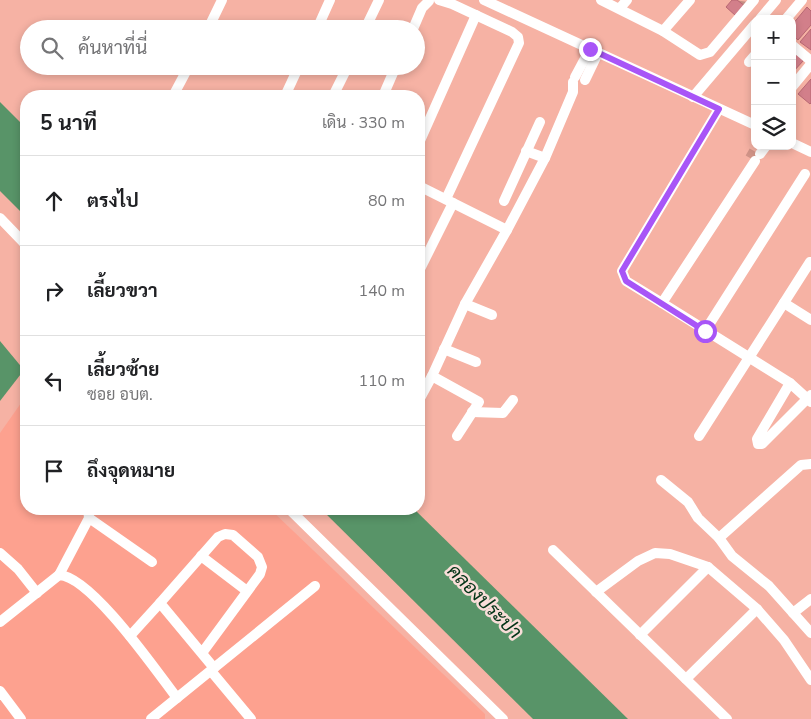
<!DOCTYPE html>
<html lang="th">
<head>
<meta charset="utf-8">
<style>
  body { margin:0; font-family:"Nunito Sans",Sarabun,sans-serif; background:#f6f6f6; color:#202124 }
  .controls { position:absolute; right:15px; top:15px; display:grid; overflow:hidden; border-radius:10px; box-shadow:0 2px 8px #0003 }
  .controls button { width:45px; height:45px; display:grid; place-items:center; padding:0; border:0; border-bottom:1px solid #e0e0e0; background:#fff; color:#202124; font:25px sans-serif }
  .stop { position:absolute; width:15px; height:15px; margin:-11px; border:4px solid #a855f7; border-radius:50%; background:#fff }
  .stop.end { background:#a855f7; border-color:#fff; box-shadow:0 1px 5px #0008 }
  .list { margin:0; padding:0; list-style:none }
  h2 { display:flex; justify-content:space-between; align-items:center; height:65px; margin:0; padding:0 20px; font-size:21px }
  h2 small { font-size:16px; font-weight:400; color:#757577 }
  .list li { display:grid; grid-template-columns:32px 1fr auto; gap:15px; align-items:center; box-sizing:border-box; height:90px; padding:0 20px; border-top:1px solid #e0e0e0 }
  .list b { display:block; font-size:19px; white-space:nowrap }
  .list p { margin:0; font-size:16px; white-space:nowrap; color:#757577 }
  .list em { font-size:16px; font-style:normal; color:#757577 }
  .icon { flex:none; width:28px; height:28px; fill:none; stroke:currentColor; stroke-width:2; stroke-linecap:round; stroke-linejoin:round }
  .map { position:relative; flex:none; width:811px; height:719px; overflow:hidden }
  .search { position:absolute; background:#fff; box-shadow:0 2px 8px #0003; left:20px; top:20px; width:405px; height:55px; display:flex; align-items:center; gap:12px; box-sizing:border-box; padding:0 18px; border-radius:28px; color:#757577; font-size:19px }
  .panel { position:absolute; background:#fff; box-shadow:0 2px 8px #0003; left:20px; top:90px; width:405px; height:425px; border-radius:20px }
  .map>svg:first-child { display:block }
  .built { fill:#fda18f }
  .water { fill:#589468 }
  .shadow { fill:#0003 }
  .building { fill:#d27f8a; stroke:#b86773 }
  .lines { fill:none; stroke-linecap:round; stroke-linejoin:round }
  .minor-tunnel { stroke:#d09387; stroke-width:10; stroke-dasharray:10 5; stroke-linecap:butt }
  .minor { stroke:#fff; stroke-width:10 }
  .route { stroke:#a855f7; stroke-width:6 }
  .labels { text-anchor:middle; stroke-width:5; stroke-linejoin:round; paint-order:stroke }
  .water-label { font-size:19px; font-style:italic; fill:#023316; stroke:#f9ded9 }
</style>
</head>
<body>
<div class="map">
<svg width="811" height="719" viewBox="0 0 811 719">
  <rect width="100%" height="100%" fill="#f6b2a4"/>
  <polygon class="built" points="26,396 26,509 270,509 485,714 485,719 0,719 0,433"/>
  <g class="water">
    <polygon points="0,102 26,128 26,217 0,191"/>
    <polygon points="0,341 24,370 0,401"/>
    <polygon points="321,509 414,509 628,719 533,719"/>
  </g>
  <polygon class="shadow" points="734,0 748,2 736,14"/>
  <g class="building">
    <polygon points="732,0 737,0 745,6 736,16 726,7"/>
    <polygon points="807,7 811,11 811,25 798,40 792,35 792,25"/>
    <polygon points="811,29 811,50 800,42"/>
    <polygon points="792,51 804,60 792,73"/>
    <polygon points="811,79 811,103 810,104 798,94"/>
  </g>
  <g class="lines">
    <polyline class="minor-tunnel" points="750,158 754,151"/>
    <g class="minor">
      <polyline points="439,0 452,4 512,32 518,37 519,43 446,199"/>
      <polyline points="484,0 755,125"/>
      <polyline points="601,0 663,31 700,55 710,52 754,0"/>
      <polyline points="620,8 627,0"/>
      <polyline points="760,19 776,0"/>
      <polyline points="786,19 802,0"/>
      <polyline points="208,29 222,0"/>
      <polyline points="317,29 330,0"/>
      <polyline points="365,29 379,0"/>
      <polyline points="413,29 422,8 429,1"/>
      <polyline points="663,31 690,0"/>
      <polyline points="792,45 811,61"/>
      <polyline points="749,62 755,55"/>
      <polyline points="575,77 590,49"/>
      <polyline points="585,80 598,53"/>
      <polyline points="792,87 811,64"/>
      <polyline points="173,96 189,66"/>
      <polyline points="285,96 299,66"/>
      <polyline points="333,96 348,66"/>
      <polyline points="383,96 396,66"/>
      <polyline points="693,97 755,24"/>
      <polyline points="419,143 476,15"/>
      <polyline points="792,143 811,152"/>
      <polyline points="526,151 545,158"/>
      <polyline points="760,154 766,146"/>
      <polyline points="755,161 662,303 790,383 811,402"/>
      <polyline points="419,186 507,230 545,158 573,92 573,82"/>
      <polyline points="504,201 540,122"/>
      <polyline points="0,218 26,245"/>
      <polyline points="419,271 453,203"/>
      <polyline points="662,303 626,281 622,271 719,109"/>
      <polyline points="784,303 811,320"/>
      <polyline points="465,304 492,315"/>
      <polyline points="705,331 805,174"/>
      <polyline points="444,349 476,362"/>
      <polyline points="790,383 757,439 758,444 762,444 811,395"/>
      <polyline points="419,400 432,376"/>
      <polyline points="472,412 503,413 513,400"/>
      <polyline points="457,436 479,402 432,376 465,304 507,230"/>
      <polyline points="699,436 810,262"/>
      <polyline points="811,464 801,465 719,538 732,556 769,586 811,633"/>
      <polyline points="661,480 688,502 698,518 719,538"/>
      <polyline points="289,509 503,719"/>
      <polyline points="89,518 152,562"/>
      <polyline points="553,550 727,719"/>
      <polyline points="0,553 18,569 37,593"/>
      <polyline points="201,556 247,591"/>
      <polyline points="59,575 89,518 88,509"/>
      <polyline points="596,592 638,561 655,553 670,554 708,567 757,609 784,640 811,680"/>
      <polyline points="793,613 811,599"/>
      <path d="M0,622L59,575C91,576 157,672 177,698"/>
      <polyline points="640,635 708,567"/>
      <polyline points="130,636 160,603"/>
      <polyline points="202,653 260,574 262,567 258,557 233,535 225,534 218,537 160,603 214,668"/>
      <polyline points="211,671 251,719"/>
      <polyline points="686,679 757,609"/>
      <polyline points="0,691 21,719"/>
      <polyline points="151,719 315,586"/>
    </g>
  </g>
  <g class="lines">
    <polyline class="route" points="590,49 719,109 622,271 626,281 705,331"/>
  </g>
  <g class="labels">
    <g class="water-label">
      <text transform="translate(485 601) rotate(45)" y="7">คลองประปา</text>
    </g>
  </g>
</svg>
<div class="controls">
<button>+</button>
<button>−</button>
<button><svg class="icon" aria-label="layers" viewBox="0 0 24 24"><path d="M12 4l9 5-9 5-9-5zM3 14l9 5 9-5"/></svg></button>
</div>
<div class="stop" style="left:705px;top:331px"></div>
<div class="stop end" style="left:590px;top:49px"></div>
<div class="search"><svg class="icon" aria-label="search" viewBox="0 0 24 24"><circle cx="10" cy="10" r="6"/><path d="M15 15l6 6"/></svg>ค้นหาที่นี่</div>
<section class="panel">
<h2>5 นาที<small>เดิน · 330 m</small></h2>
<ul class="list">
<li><svg class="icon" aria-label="ahead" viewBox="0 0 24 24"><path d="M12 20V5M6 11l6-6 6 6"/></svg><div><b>ตรงไป</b></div><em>80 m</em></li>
<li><svg class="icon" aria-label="right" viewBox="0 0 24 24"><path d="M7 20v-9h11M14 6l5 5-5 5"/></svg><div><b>เลี้ยวขวา</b></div><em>140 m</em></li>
<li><svg class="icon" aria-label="left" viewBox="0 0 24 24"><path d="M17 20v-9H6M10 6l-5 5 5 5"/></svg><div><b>เลี้ยวซ้าย</b><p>ซอย อบต.</p></div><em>110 m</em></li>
<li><svg class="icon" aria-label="arrive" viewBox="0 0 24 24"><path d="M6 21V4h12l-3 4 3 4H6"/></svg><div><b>ถึงจุดหมาย</b></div></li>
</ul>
</section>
</div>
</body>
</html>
